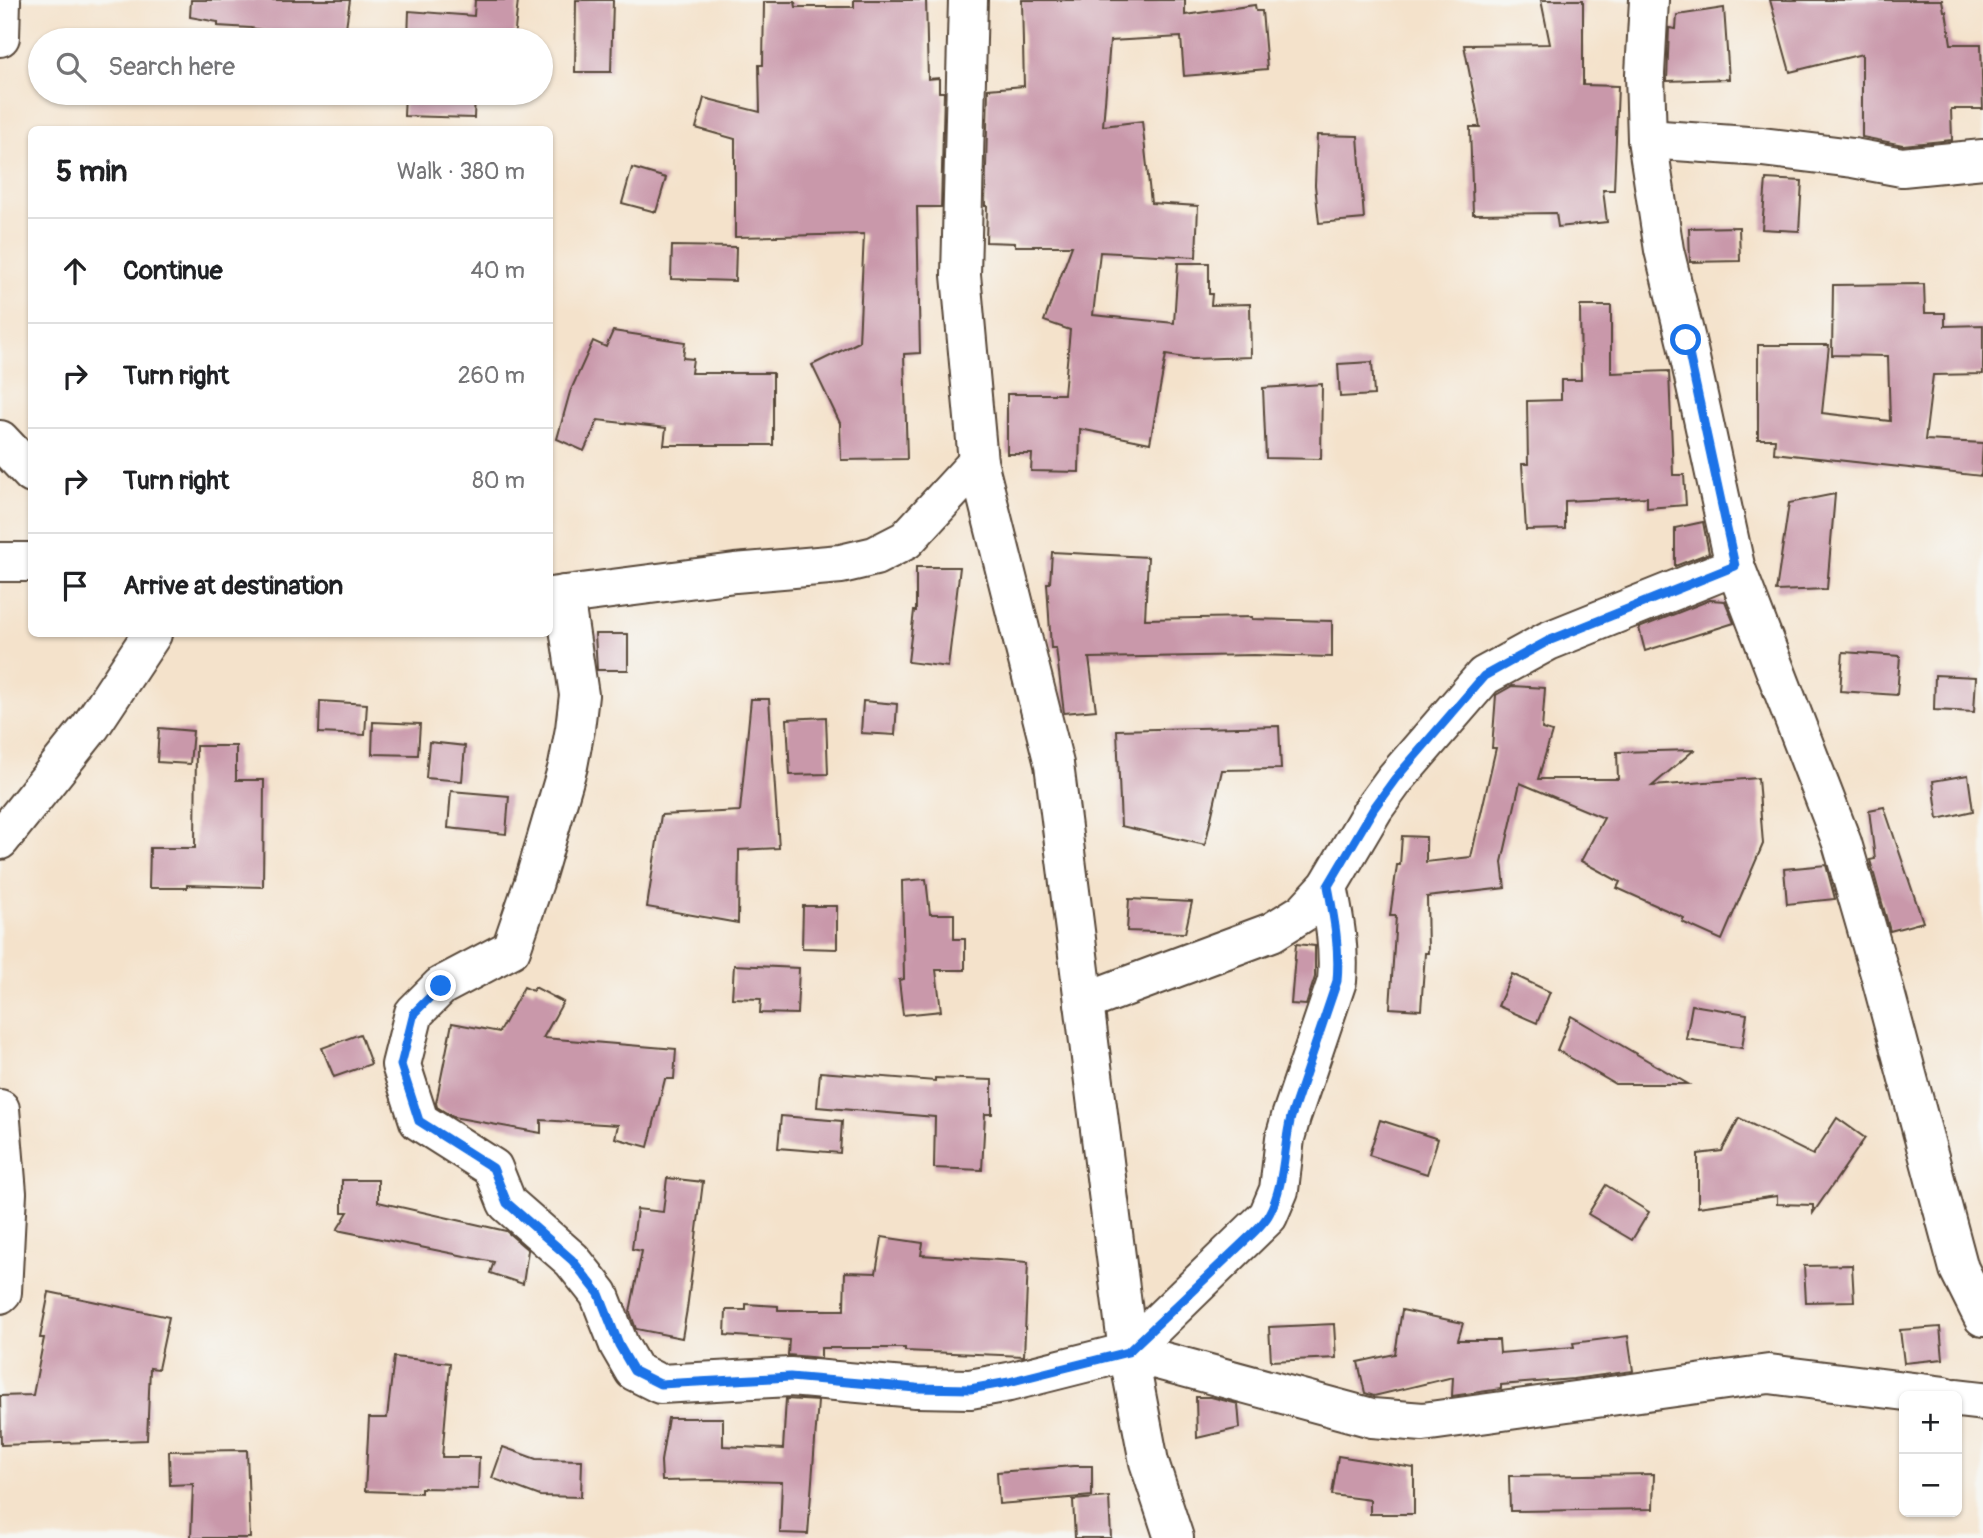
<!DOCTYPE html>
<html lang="en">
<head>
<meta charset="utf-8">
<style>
  body { margin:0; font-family:Pangolin,sans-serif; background:#f6f6f6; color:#202124 }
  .controls { position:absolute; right:21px; bottom:21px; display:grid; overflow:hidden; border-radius:10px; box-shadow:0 2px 5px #0004 }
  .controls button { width:63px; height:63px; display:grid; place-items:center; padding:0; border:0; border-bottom:2px solid #e0e0e0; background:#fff; color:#202124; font:35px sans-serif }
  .stop { position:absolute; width:21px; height:21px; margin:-16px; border:5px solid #1a73e8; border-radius:50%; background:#fff }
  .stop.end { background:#1a73e8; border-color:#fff; box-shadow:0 2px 7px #0008 }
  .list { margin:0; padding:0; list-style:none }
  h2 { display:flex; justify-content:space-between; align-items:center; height:91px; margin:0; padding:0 28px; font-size:30px }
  h2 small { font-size:23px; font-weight:400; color:#757577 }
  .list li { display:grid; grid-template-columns:46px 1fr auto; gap:21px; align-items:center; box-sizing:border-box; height:105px; padding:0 28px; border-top:2px solid #e0e0e0 }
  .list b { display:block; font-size:26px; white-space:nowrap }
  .list em { font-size:23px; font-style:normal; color:#757577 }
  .icon { flex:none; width:38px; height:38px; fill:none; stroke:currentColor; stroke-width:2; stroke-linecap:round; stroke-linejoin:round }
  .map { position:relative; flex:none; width:1983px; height:1538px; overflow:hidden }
  .search { position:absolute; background:#fff; box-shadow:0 2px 5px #0004; left:28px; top:28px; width:525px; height:77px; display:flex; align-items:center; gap:18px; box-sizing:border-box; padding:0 24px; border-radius:38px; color:#757577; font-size:26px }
  .panel { position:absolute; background:#fff; box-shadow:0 2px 5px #0004; left:28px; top:126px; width:525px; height:511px; border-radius:10px }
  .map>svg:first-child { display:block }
  .building { fill:#c998aa }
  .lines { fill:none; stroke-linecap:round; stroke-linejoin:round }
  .minor-casing { stroke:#574638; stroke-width:42 }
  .minor { stroke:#fff; stroke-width:38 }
  .route { stroke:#1a73e8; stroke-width:9 }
</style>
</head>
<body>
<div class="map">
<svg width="1983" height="1538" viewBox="0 0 1983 1538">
  <rect width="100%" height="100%" fill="#f6f6f2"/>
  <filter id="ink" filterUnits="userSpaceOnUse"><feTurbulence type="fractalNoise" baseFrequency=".0143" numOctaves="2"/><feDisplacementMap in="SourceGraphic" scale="14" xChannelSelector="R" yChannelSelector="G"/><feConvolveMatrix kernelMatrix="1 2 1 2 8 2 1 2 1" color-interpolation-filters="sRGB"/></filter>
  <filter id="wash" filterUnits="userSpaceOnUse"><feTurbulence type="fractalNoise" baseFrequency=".00686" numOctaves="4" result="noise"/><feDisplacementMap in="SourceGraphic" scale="28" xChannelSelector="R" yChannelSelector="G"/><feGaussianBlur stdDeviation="1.57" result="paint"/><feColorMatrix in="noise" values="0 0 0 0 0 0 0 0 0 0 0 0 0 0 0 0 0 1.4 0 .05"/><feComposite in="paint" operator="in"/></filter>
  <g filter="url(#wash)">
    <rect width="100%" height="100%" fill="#f4e2cb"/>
    <g id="blocks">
      <g class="building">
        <polygon points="191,0 350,0 345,34 301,31 300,37 251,28 218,26 218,22 190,17"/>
        <polygon points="475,0 518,0 514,40 408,40 409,11 474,16"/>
        <polygon points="576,0 613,0 611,72 575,72"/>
        <polygon points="854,0 926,0 928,79 939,78 939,92 944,92 941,207 917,207 920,353 904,354 907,459 841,460 840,423 812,365 859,342 864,234 735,237 735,139 696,128 704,98 760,112 759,65 763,65 764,2 795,2 796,7 854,7"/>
        <polygon points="1022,0 1185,0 1185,15 1255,5 1256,11 1262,11 1267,69 1184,76 1181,37 1110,41 1103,126 1142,121 1151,203 1198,206 1196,257 1100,252 1093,315 1174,323 1178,263 1209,263 1209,294 1212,294 1211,305 1250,304 1251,357 1192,359 1166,355 1150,443 1080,429 1079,472 1031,471 1032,454 1007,454 1007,394 1064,394 1070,330 1044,321 1072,246 1015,246 1015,243 986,242 987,206 985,206 988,89 1024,86"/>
        <polygon points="1541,0 1583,0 1583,85 1618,86 1614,190 1603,190 1607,222 1558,227 1556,213 1473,214 1470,127 1480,127 1464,45 1550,44"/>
        <polygon points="1770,0 1942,0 1944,11 1946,11 1951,44 1981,44 1983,109 1951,109 1952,140 1903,145 1862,137 1862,54 1790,72"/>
        <polygon points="1724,8 1729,79 1667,81 1669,28 1676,29 1677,15"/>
        <polygon points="405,93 475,93 474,118 404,116"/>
        <polygon points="1317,135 1358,136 1364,219 1319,223 1315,185"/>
        <polygon points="632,168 666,178 656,212 622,203"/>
        <polygon points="1766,179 1802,181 1799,231 1762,229"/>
        <polygon points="1739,227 1740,261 1690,262 1689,228"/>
        <polygon points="672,246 736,247 735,281 671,279"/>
        <polygon points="1924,284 1925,313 1945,313 1945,326 1983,325 1983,374 1933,375 1925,440 1983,443 1981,476 1774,453 1775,439 1758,439 1758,345 1829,345 1822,413 1890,421 1888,356 1832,355 1833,285"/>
        <polygon points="1580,306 1611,306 1611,373 1669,371 1673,475 1684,475 1686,505 1647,508 1647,497 1565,501 1565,529 1526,530 1522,464 1528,464 1527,401 1561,400 1561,380 1581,380"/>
        <polygon points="613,331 685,342 683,358 693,359 691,373 773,373 773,445 664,445 666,428 598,420 584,451 557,439 570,392 593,341 606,347"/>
        <polygon points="1372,362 1374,395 1340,397 1338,364"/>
        <polygon points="1322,384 1321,459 1266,458 1263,388"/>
        <polygon points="1835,494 1827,589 1776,591 1789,503"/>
        <polygon points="1703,522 1709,553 1675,566 1675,528"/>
        <polygon points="1052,552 1148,557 1145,619 1252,617 1252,619 1332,621 1332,657 1254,655 1089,658 1096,710 1064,713 1056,648 1051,648 1047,583 1050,583"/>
        <polygon points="916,567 960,567 948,667 908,662 914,611 916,611"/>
        <polygon points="1710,600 1725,601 1734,623 1645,651 1639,628"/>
        <polygon points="595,634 628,634 628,670 597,670"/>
        <polygon points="1843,652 1900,656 1897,695 1840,691"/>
        <polygon points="1935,675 1976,677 1974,712 1934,710"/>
        <polygon points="1512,686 1545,688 1542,729 1552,732 1538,779 1618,779 1617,752 1694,750 1652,786 1758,778 1763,844 1722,940 1682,922 1684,918 1617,888 1620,882 1581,861 1604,818 1520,783 1502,862 1505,888 1427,897 1428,953 1425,953 1421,1010 1390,1008 1396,916 1390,916 1397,865 1400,865 1402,836 1426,837 1426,862 1471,857 1496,748 1492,748 1496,695"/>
        <polygon points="751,699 769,699 779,848 739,850 738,923 647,907 661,815 740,811"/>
        <polygon points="320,701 367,704 365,735 319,733"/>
        <polygon points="863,701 897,704 895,735 861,733"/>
        <polygon points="826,717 828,774 790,775 787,719"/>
        <polygon points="373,722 420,724 418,755 372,754"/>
        <polygon points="1279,726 1281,769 1222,770 1205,845 1121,826 1117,730"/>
        <polygon points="159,728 193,731 190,764 157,762"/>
        <polygon points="429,742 465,746 462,781 426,778"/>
        <polygon points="196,746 236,746 236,780 264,780 263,887 187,885 187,888 149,888 150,848 195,848"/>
        <polygon points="1968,775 1973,811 1938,819 1933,781"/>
        <polygon points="451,791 509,796 506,834 448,828"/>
        <polygon points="1884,807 1923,922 1890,931 1870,860 1875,859 1869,810"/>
        <polygon points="1826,865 1835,899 1787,904 1784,869"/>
        <polygon points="926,879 930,914 954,914 954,939 965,939 965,970 936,970 941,1011 903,1015 899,980 904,979 902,881"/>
        <polygon points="1129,899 1192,902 1185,933 1127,931"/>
        <polygon points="803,906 837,906 837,949 802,948"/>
        <polygon points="1296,944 1315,946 1315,977 1306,1005 1291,1004"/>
        <polygon points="734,965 799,968 797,1014 760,1013 761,999 732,998"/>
        <polygon points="1512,974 1550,992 1537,1023 1498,1006"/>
        <polygon points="524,987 533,991 535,987 563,1002 543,1038 676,1049 674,1079 665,1079 648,1147 615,1138 618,1125 541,1120 541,1133 453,1117 437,1107 436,1103 452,1023 499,1032"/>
        <polygon points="1692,1005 1747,1014 1742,1048 1686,1039"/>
        <polygon points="1571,1016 1688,1084 1615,1084 1557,1050"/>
        <polygon points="360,1034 371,1064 334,1077 322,1048"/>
        <polygon points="820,1072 935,1081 935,1078 992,1080 992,1114 985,1114 982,1170 934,1168 935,1117 817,1107"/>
        <polygon points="781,1116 842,1121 840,1153 778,1148"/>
        <polygon points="1739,1118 1813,1155 1837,1118 1865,1138 1813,1213 1813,1205 1777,1204 1777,1196 1698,1207 1698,1154 1722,1151"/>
        <polygon points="1380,1120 1438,1139 1427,1174 1369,1155"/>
        <polygon points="667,1178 703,1182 687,1309 682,1338 636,1329 630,1312 642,1251 632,1249 637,1209 663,1212"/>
        <polygon points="342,1180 378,1180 378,1202 506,1231 528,1250 523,1284 490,1273 494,1262 337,1230 348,1212 342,1212"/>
        <polygon points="1606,1185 1649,1212 1632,1240 1588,1214"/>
        <polygon points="882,1237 923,1243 921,1255 1028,1262 1024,1356 905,1351 905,1348 821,1348 821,1358 788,1355 789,1340 725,1335 726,1310 746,1310 746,1304 778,1306 778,1310 844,1310 845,1272 876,1273"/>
        <polygon points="1852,1265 1854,1301 1806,1302 1804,1266"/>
        <polygon points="49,1292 169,1317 158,1369 150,1368 147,1440 1,1445 0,1396 33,1395 44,1338 40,1338"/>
        <polygon points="1402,1310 1463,1323 1458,1340 1499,1340 1500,1353 1574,1347 1573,1343 1628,1336 1633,1371 1573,1379 1501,1385 1501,1389 1452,1396 1453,1377 1374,1396 1365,1393 1358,1362 1395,1354"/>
        <polygon points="1334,1324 1336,1358 1271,1361 1269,1327"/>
        <polygon points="1940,1327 1943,1359 1904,1363 1900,1330"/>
        <polygon points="394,1357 450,1363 442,1457 479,1457 478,1489 421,1488 421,1493 365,1491 369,1418 387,1418"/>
        <polygon points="1196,1397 1211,1397 1238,1404 1240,1428 1197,1438"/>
        <polygon points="786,1399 818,1401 808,1534 780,1533 782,1482 714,1480 662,1481 661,1461 668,1418 723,1418 723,1446 783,1449"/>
        <polygon points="503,1447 536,1459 582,1460 581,1497 540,1496 492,1478"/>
        <polygon points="247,1450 250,1538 191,1538 193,1484 170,1485 169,1451"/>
        <polygon points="1338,1456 1414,1468 1414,1514 1370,1514 1370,1500 1332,1495"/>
        <polygon points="1073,1466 1092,1466 1092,1496 999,1504 997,1472"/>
        <polygon points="1654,1474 1653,1509 1510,1511 1509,1476"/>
        <polygon points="1109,1497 1111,1538 1075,1538 1073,1500"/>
      </g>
    </g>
  </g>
  <g filter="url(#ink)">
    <use href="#blocks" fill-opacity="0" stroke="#574638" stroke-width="2"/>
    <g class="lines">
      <defs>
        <g id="minor">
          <polyline points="968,0 961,275 978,462 1054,764 1128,1352 1149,1462 1174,1538"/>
          <polyline points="1649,0 1645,74 1647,139 1664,250 1686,340 1735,566 1842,843 1880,974 1959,1269 1983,1317"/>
          <polyline points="0,37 1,0"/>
          <polyline points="1647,139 1762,147 1853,158 1902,167 1983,159"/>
          <polyline points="0,440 32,474"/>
          <polyline points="0,562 32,562"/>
          <polyline points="564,595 579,695 575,729 568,766 534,882 511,949 441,986 414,1013 401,1065 419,1121 493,1168 507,1203 572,1260 599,1294 619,1345 634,1371 660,1384 790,1377 916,1388 970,1389 1009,1382 1128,1352 1372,1418 1423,1422 1769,1374 1945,1396"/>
          <polyline points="550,597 735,573 841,564 875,556 906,540 978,462"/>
          <polyline points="0,840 91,726 152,634"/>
          <polyline points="1084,1002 1272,932 1304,912 1328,886 1374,808 1395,779 1484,676 1548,641 1735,566"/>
          <polyline points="0,1109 7,1193 2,1292 0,1294"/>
          <path d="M1128,1352L1268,1216L1279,1190L1285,1138L1291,1117L1337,981C1340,948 1334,918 1328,886"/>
          <polyline points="1957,1398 1983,1401"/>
        </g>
      </defs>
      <use href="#minor" class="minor-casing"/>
      <use href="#minor" class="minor"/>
    </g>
  </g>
  <g class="lines" filter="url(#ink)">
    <path class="route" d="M441,986L414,1013L401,1065L419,1121L493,1168L507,1203L572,1260L599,1294L619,1345L634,1371L660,1384L790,1377L916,1388L970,1389L1009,1382L1128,1352L1251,1235C1257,1229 1265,1222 1269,1214C1285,1185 1283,1149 1291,1117L1337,981C1340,948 1334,918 1328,886L1374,808L1395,779L1484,676L1548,641L1735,566L1686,340"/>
  </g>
</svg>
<div class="controls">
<button>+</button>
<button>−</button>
</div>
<div class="stop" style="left:1686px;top:340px"></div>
<div class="stop end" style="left:441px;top:986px"></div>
<div class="search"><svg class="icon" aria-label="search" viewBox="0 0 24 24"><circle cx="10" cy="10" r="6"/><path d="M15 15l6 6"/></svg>Search here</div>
<section class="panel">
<h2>5 min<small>Walk · 380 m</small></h2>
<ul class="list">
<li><svg class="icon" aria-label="ahead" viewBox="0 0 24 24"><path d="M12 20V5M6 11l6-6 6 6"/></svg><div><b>Continue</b></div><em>40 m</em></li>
<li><svg class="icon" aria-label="right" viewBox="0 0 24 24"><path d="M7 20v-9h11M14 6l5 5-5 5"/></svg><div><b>Turn right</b></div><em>260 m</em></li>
<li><svg class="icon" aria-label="right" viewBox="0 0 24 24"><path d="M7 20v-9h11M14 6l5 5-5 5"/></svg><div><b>Turn right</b></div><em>80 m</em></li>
<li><svg class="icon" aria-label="arrive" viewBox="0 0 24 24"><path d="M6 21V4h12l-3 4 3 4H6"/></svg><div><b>Arrive at destination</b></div></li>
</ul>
</section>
</div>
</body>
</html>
